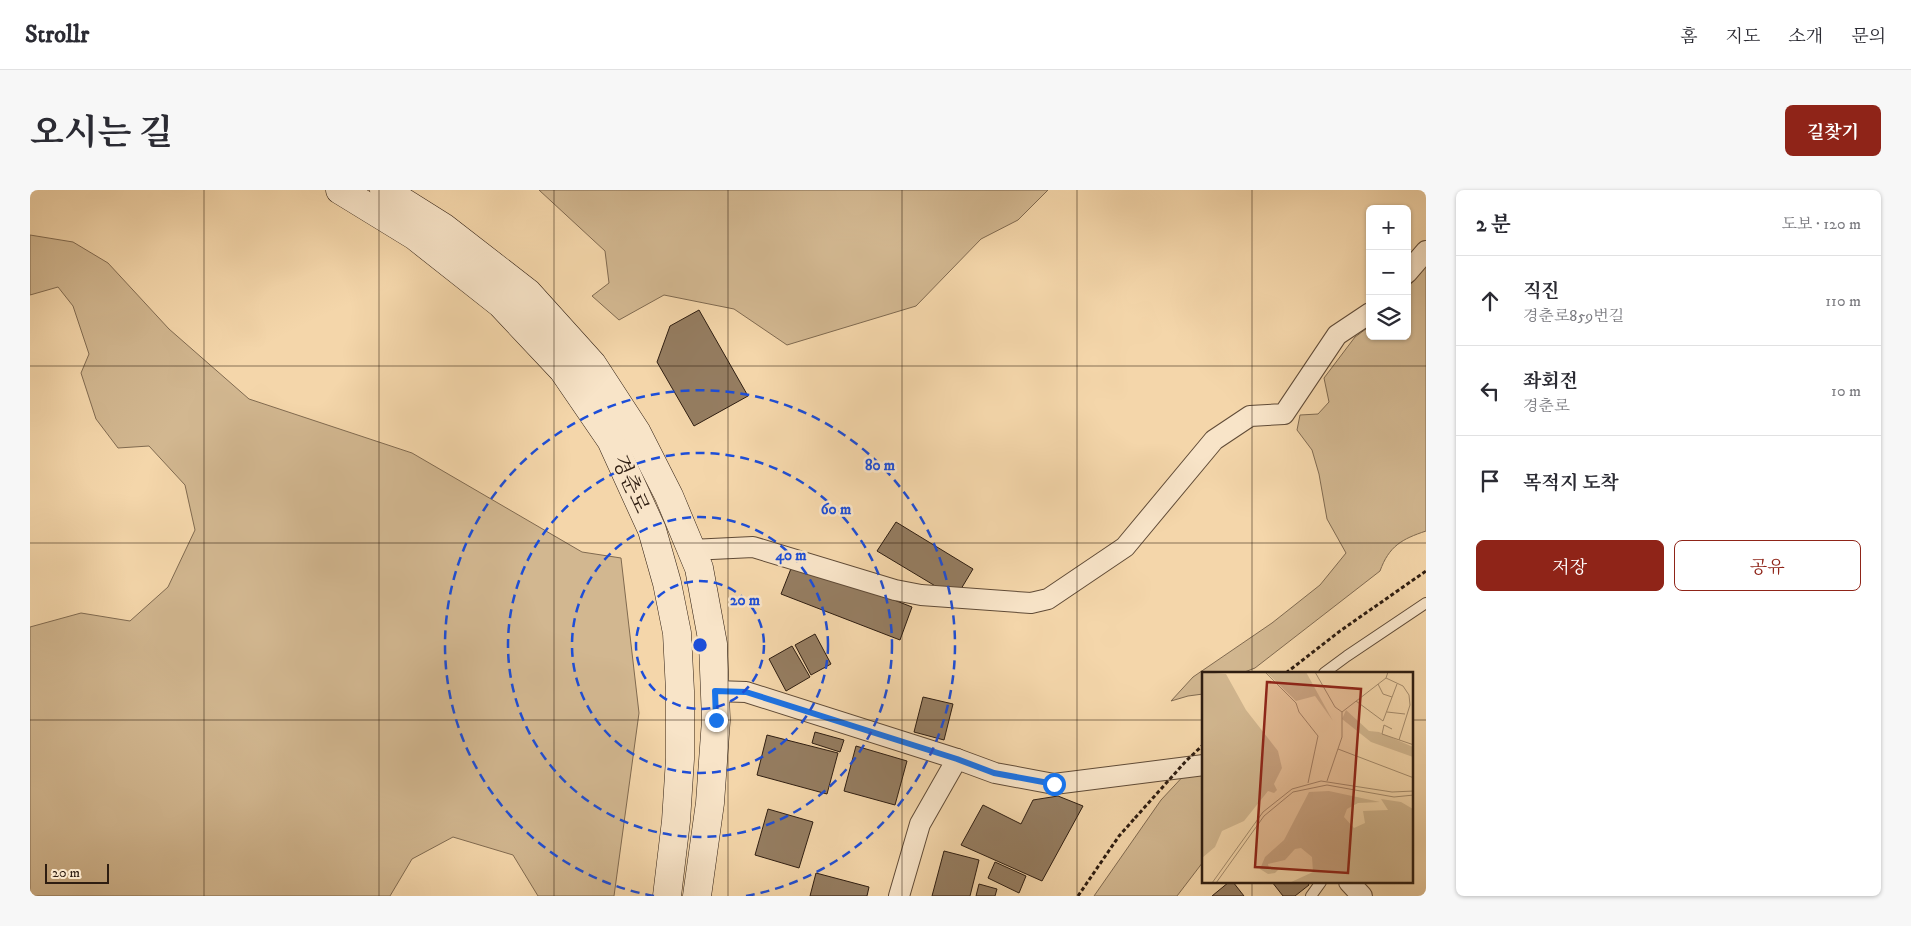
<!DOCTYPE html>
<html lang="ko">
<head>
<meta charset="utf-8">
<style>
  body { margin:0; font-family:"IM FELL DW Pica","Noto Serif KR",serif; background:#f7f7f7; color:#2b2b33 }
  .controls { position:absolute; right:15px; top:15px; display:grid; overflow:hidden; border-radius:8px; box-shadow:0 1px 4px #0004 }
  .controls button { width:45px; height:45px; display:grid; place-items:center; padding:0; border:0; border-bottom:1px solid #e1e1e2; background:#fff; color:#2b2b33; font:25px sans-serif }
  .scale { position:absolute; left:15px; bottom:12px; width:64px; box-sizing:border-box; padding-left:5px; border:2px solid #2e1d11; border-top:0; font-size:14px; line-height:18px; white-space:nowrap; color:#2e1d11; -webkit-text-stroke:4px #f8e4c8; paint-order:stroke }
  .stop { position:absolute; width:15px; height:15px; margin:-11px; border:4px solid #1a73e8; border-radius:50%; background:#fff }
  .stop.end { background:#1a73e8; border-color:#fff; box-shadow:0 1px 5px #0008 }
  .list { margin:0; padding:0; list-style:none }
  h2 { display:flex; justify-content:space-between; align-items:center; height:65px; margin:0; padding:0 20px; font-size:21px }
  h2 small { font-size:16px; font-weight:400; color:#7c7c81 }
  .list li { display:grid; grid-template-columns:32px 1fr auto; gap:15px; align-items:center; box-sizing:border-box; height:90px; padding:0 20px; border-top:1px solid #e1e1e2 }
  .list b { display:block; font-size:19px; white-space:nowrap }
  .list p { margin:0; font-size:16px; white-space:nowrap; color:#7c7c81 }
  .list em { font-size:16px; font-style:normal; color:#7c7c81 }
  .actions { display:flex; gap:10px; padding:15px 20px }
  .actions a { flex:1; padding:11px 0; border:1px solid #8f2418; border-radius:8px; text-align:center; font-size:18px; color:#8f2418 }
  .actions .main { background:#8f2418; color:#fff }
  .icon { flex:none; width:28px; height:28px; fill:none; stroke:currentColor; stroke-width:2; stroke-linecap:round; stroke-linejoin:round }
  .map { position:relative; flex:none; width:1396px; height:706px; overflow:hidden; border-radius:8px }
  header { display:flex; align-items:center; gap:30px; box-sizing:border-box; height:70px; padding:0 25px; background:#fff; border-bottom:1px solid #e1e1e2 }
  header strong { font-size:24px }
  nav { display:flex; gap:28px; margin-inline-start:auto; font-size:18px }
  .intro { display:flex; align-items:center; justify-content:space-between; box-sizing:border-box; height:120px; padding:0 30px }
  h1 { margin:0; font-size:35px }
  .button { padding:12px 22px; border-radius:8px; background:#8f2418; color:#fff; font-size:18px; font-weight:700 }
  main { display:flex; gap:30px; padding:0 30px }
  aside { flex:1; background:#fff; border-radius:8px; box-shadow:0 1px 4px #0004 }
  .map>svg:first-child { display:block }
  .green { fill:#d2b790; stroke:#806a50 }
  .building { fill:#957d61; stroke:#2e1d11 }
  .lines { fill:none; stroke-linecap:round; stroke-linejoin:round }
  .lane-casing { stroke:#604b37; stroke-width:12 }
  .street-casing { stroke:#604b37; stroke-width:22 }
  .secondary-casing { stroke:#2e1d11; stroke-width:29 }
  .path { stroke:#2e1d11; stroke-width:3; stroke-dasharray:4 2.5; stroke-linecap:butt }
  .lane { stroke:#f8e4c8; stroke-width:10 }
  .street { stroke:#f8e4c8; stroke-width:20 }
  .secondary { stroke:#f8e4c8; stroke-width:28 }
  .path-bridge { stroke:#2e1d11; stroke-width:3; stroke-dasharray:4 2.5; stroke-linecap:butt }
  .route { stroke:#1a73e8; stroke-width:6 }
  .grid { fill:none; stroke:#2e1d11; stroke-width:1; stroke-opacity:0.55 }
  .ring { fill:none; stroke:#1d4ed8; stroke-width:2.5; stroke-dasharray:9 6 }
  .labels { text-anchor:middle; stroke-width:5; stroke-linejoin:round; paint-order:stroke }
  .street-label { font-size:21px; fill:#2e1d11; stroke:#f8e4c8 }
  .inset-road { fill:none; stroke:#a58c6d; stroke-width:1 }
  .view { fill:#8f2418; fill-opacity:0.15; stroke:#8f2418; stroke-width:2.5 }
  .inset-edge { fill:none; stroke:#2e1d11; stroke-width:2.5 }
  .centre { fill:#1d4ed8; stroke:#f8e4c8; stroke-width:2.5 }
  .ring-label { font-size:15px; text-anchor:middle; font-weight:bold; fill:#1d4ed8; stroke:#f8e4c8; stroke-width:5; stroke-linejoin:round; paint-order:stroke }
</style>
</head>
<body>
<header>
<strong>Strollr</strong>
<nav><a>홈</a><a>지도</a><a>소개</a><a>문의</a></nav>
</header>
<div class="intro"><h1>오시는 길</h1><a class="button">길찾기</a></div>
<main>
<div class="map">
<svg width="1396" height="706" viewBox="0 0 1396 706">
  <rect width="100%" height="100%" fill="#f4d6aa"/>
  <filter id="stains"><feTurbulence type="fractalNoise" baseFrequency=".004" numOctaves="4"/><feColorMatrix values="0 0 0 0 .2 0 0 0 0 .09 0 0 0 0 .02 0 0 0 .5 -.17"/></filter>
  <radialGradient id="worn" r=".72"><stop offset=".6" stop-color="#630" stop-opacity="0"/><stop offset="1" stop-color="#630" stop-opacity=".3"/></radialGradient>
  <g class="green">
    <polygon points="509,0 1018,0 988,30 951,49 886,116 757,155 704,119 634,105 589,130 562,106 579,93 575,61"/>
    <polygon points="0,45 43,52 78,73 139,139 219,209 382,263 552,362 591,368 609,523 584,706 508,706 483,665 423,647 382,669 360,706 0,706 0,437 51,423 100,431 138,397 165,340 155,295 119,256 88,258 66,229 51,183 59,164 43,116 28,97 0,105"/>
    <path d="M1396,75V341C1372,349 1359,356 1350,381L1225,478L1212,483H1174L1173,504L1158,506L1141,511L1163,487L1242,433L1290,395L1316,363L1297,329L1289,284L1282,260L1267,240L1270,225L1288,224L1299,212L1294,188L1325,147L1340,136V146H1377V99Z"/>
    <polygon points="1158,581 1173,582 1173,672 1147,706 1064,706 1131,610"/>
  </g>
  <g class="building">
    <polygon points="669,120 718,206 664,236 627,172 640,136"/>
    <polygon points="866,332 943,379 931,399 912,400 847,361"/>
    <polygon points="764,371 882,417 870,450 751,404"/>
    <polygon points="785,444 801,474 781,485 765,455"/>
    <polygon points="762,456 780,487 756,501 739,469"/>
    <polygon points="893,507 923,514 914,550 884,542"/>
    <polygon points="785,542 814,550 810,562 782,553"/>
    <polygon points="737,545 808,563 797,604 727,585"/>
    <polygon points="826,556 877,571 865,615 814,601"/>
    <polygon points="1028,606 1053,616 1012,691 931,655 953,615 991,634 1003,610"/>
    <polygon points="738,619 783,632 769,678 725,665"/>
    <polygon points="914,661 949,670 940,706 902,706"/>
    <polygon points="965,672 996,686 989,703 958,688"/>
    <polygon points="786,683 839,697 837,706 780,706"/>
    <polygon points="1199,692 1203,692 1214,706 1182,706"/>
    <polygon points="1242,692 1277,692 1279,695 1265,706 1253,706"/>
    <polygon points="949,694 967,699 965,706 946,706"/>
  </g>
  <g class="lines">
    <defs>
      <g id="lane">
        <polyline points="1294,483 1317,466 1396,413"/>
        <polyline points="1281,706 1291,692"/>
      </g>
      <g id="street">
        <polyline points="1377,83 1396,61"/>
        <polyline points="661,360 723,357 865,400 891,405 1001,413 1018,409 1095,357 1184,250 1220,226 1254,224 1307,145 1340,123"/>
        <polyline points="685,501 716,502 927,569 965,583 1024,594 1174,575"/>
        <polyline points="1319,692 1332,706"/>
        <polyline points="869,706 890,634 927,569"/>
      </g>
      <g id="secondary">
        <polyline points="310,0 385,46 471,114 533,180 581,250 622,340 637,393 647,443 650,501 650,569 646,631 637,706"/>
        <polyline points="354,0 413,37 498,103 562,174 607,243 639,306 669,378 683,454 686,530 680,613 667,706"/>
      </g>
    </defs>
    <use href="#lane" class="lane-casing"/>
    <use href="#street" class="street-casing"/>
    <use href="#secondary" class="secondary-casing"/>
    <g class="path">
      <polyline points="1256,483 1310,441 1396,381"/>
      <polyline points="1048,706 1089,646 1105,628"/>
    </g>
    <use href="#lane" class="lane"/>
    <use href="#street" class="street"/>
    <use href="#secondary" class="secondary"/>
    <polyline class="path-bridge" points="1105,628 1156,571 1174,554"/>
  </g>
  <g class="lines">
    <polyline class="route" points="686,530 685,501 716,502 927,569 964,583 1024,594"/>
  </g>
  <path class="grid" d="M174,0V706M349,0V706M524,0V706M698,0V706M872,0V706M1047,0V706M1222,0V483M0,176H1396M0,353H1396M0,530H1174M1382,530H1396M1222,692V706"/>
  <g class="ring">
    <circle cx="670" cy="455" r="64"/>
    <circle cx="670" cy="455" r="128"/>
    <circle cx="670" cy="455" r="192"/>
    <path d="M624 706A255 255 0 1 1 716 706"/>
  </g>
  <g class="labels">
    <g class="street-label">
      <text transform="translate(601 294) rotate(66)" y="7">경춘로</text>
    </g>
  </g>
  <g transform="translate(1172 482)">
    <rect width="211" height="211" fill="#f4d6aa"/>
    <path d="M0,0L24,2L44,38L76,79L80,96L72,112L75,118L72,121L66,119L42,149L20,159L13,175L0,186ZM64,0H104L131,49L113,24L94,29ZM144,38L167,59L177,60L211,75V85L169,70L140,47ZM127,119L178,130L156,131L145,137L142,145L152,156L163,151L161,139L186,138L179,127L199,130L211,137V211H87L111,200L110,185L99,176L93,177L83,188L66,192L67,196L77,197L73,201L66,202L58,197L63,185L82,168L107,120Z" fill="#d2b790"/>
    <path class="inset-road" d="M63,0L94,31L97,40L116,64L106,111M113,0L133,35L140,40M184,6L201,14L207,23L208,33L197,68M176,12L181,22L190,25M154,29L181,49L195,12M185,40L203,42M190,57L182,53L180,62L212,73M136,77L212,106M125,109L140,65V40L184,6L186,0M10,211L61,140L90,117L119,109L190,120L212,119M14,211L62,144L91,120L125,113L192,125L212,123"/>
    <path class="view" d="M65,10L159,17L146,201L53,195Z"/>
    <rect width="211" height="211" class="inset-edge"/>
  </g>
  <circle cx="670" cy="455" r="8" class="centre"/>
  <g class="ring-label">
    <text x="850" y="280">80 m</text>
    <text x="806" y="324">60 m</text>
    <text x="761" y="370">40 m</text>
    <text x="715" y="415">20 m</text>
  </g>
  <rect width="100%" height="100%" filter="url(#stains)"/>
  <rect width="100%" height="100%" fill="url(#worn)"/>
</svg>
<div class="controls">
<button>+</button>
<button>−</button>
<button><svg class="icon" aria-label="layers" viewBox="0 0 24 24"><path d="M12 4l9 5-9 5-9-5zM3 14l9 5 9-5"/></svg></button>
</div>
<div class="scale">20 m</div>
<div class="stop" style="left:1024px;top:594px"></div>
<div class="stop end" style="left:686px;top:530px"></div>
</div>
<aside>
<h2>2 분<small>도보 · 120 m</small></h2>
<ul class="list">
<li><svg class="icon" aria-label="ahead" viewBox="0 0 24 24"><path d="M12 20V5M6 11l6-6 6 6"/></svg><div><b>직진</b><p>경춘로859번길</p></div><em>110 m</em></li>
<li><svg class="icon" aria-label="left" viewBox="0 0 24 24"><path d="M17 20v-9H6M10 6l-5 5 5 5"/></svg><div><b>좌회전</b><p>경춘로</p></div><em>10 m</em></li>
<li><svg class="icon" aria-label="arrive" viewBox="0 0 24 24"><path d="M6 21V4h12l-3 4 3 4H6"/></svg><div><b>목적지 도착</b></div></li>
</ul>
<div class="actions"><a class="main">저장</a><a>공유</a></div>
</aside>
</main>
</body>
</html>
